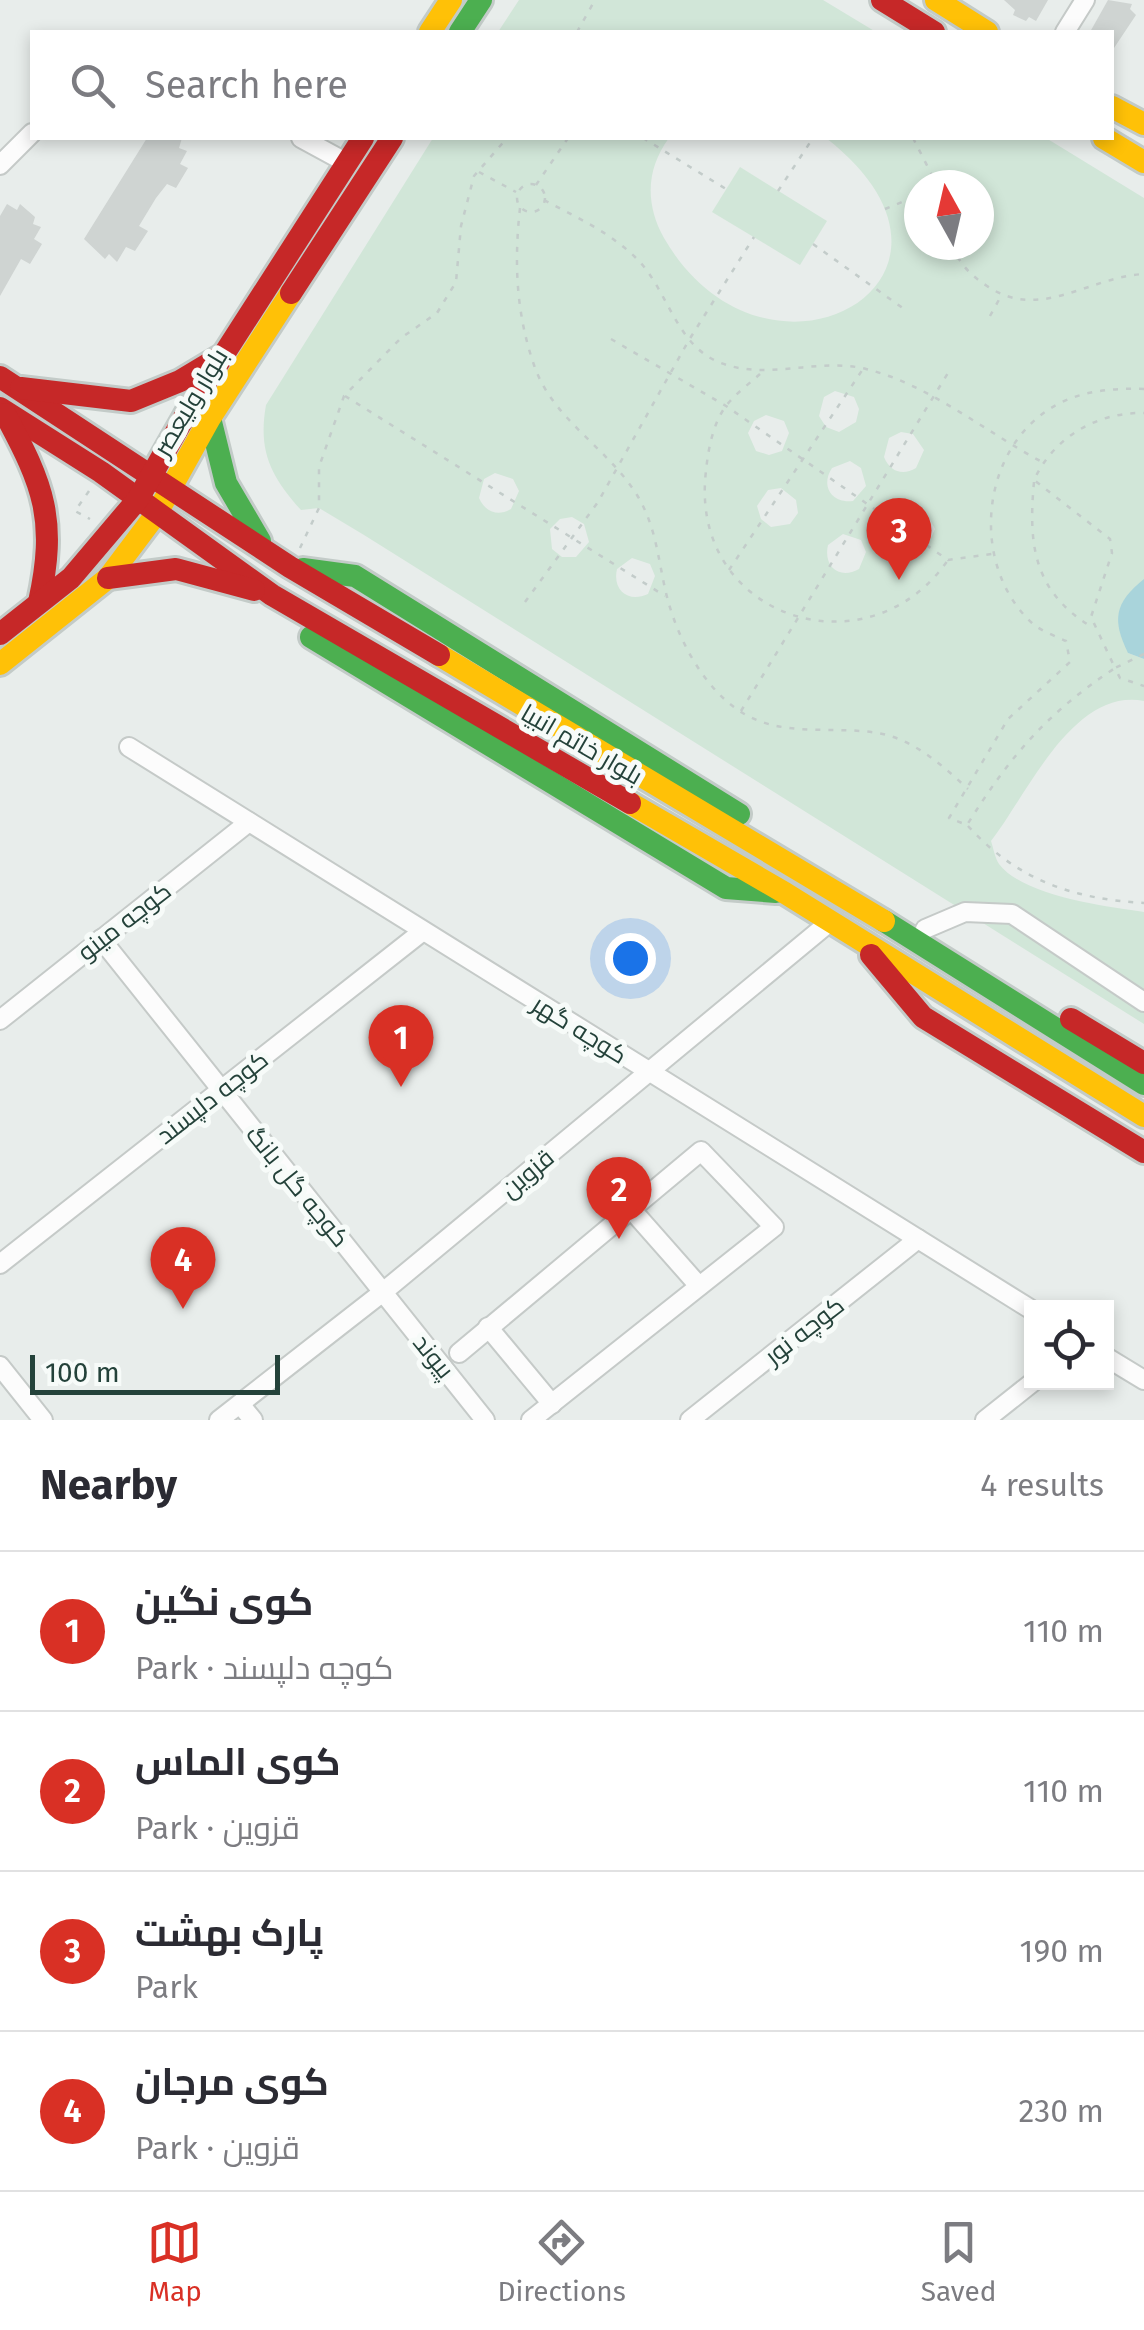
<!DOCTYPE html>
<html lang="en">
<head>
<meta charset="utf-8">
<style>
  body { margin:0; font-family:"Fira Sans",Cairo,sans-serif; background:#f7f7f7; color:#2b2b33 }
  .controls { position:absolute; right:30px; bottom:30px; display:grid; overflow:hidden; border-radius:0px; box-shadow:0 5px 15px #0003 }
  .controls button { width:90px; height:90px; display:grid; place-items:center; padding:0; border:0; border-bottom:2px solid #e1e1e2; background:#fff; color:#2b2b33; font:50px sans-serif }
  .compass { position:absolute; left:904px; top:170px; width:90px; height:90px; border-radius:50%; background:#fff; box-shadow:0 5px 15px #0003; rotate:352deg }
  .scale { position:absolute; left:30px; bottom:25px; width:250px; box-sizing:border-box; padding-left:10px; border:5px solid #24423a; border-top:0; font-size:28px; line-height:35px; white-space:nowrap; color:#24423a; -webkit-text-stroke:8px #f7fbf9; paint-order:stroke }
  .you { position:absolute; left:630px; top:958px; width:35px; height:35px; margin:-25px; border:8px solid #fff; border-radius:50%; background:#1a73e8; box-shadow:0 0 0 15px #1a73e833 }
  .badge { display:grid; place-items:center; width:65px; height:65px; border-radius:50%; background:#d93025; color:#fff; font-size:32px; font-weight:700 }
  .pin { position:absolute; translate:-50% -82px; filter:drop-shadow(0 2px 5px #0008) }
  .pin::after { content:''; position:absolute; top:52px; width:35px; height:30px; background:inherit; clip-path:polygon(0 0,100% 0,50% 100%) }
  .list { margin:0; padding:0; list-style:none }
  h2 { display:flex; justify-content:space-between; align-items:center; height:130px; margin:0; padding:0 40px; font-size:42px }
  h2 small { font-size:32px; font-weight:400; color:#7c7c81 }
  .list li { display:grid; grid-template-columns:65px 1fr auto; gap:30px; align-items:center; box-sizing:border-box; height:160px; padding:0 40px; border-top:2px solid #e1e1e2 }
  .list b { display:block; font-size:38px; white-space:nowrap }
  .list p { margin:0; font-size:32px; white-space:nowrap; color:#7c7c81 }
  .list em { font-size:32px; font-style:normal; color:#7c7c81 }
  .icon { flex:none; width:55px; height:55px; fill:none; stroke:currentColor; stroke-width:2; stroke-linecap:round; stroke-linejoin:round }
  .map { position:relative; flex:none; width:1144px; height:1420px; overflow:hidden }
  .search { position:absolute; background:#fff; box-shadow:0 5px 15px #0003; left:30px; right:30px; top:30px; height:110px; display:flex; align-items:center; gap:25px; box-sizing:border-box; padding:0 35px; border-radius:0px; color:#7c7c81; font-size:38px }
  .sheet { height:770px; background:#fff }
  nav { display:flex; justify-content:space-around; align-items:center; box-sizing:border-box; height:140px; border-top:2px solid #e1e1e2; background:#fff; font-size:28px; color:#7c7c81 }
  nav a { display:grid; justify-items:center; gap:5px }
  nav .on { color:#d93025 }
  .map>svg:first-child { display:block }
  .green { fill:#d1e6d8; fill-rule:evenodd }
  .water { fill:#a9d4db }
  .building { fill:#cfd4d2 }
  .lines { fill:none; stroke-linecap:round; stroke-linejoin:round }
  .street-casing { stroke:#c5cac8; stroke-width:22 }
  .fast-casing { stroke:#c3cbc8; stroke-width:28 }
  .slow-casing { stroke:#c3cbc8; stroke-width:28 }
  .jam-casing { stroke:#c3cbc8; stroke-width:28 }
  .path { stroke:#c3ccca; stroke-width:2.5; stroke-dasharray:5 8; stroke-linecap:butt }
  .street { stroke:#fcfcfc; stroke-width:18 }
  .fast { stroke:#4caf50; stroke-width:22 }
  .slow { stroke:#ffc107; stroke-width:22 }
  .jam { stroke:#c62828; stroke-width:22 }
  .labels { text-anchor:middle; stroke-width:10; stroke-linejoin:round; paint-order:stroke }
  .street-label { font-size:25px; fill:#24423a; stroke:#f7fbf9 }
</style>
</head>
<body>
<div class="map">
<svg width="1144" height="1420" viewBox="0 0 1144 1420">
  <rect width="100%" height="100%" fill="#e8edeb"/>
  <g class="green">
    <polygon points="519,0 823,0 876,32 498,32"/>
    <path d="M433,138H669C646,169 645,204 664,238C766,414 1007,279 826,138H1046L1144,198V579L1128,653L1144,659V701C1073,687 1027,795 991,841C993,847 995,858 999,864C1023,896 1107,907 1144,912V1024L364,535L319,508L301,510C270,476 258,450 266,405ZM919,185H979V245H919ZM835,391L854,397L859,409L856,422L839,432L826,427L819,416L824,397ZM766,415L784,421L789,433L782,451L769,455L756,451L748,433L754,421ZM901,432L913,434L924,450L916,468C903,476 890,472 884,457L889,438ZM850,461L861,468L866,486L853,501C832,504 820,486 832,468ZM495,473L513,479L519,491L511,509C498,517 485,512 479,498L484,479ZM781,488L796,500L798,513L790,524L771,527L761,519L757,506L768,490ZM911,511L929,518L935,529L927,547C908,557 891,544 896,523ZM572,517L584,524L589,542L576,557H562L552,549L550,529L560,519ZM843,534L861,540L866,552L859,569C840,580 823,567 828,545ZM632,558L650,564L655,576L648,594C629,603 612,591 617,569Z"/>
    <polygon points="740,167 827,221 800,265 712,212"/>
  </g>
  <path class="water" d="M1144,579V659L1128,653C1112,620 1114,603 1144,579Z"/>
  <g class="building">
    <polygon points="1004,0 1048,0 1036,21 1029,17 1026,21 1013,15 1015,10"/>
    <polygon points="1108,0 1132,4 1130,9 1136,15 1112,51 1112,32 1090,32"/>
    <polygon points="147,138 182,138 179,148 187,151 180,164 188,168 176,188 167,184 156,198 139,226 148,231 135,251 126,247 117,262 109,254 105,259 84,239"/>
    <polygon points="7,204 17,210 20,204 35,217 33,224 41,227 34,239 42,244 30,264 21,259 0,296 0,216"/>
  </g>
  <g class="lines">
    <defs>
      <g id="street">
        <polyline points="1065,32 1085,0"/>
        <polyline points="301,138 347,163"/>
        <polyline points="0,165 32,133"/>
        <polyline points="129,747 1032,1310"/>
        <polyline points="925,929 965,912 1012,914 1144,1002"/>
        <polyline points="101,939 485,1420"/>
        <polyline points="0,1020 249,822"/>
        <polyline points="631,1209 699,1286"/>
        <polyline points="0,1264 423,931"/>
        <polyline points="488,1327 552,1404"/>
        <polyline points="459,1353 701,1151 774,1227 531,1420"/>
        <polyline points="1106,1357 1144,1380"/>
        <polyline points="0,1366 43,1420"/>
        <polyline points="240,1404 253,1420"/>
        <polyline points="219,1420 383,1292 831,921"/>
        <polyline points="690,1420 918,1239"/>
        <polyline points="985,1420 1033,1382"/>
      </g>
      <g id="fast">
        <polyline points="460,32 481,0"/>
        <polyline points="210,418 226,483 260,541"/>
        <polyline points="303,569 355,576 739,814"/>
        <polyline points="311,637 726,888 776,892"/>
        <polyline points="884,921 1144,1084"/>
      </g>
      <g id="slow">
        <polyline points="936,0 987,32"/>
        <polyline points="430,32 451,0"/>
        <polyline points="1112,107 1144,124"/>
        <polyline points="1104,138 1144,162"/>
        <polyline points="439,655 884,921"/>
        <polyline points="0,664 108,578 157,513 210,418 291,293"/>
        <polyline points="630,803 785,893 1144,1116"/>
      </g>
      <g id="jam">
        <polyline points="882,0 934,32"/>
        <polyline points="291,293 392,138"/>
        <polyline points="0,377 290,567 439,655"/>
        <polyline points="21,388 131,401 180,381 220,357"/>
        <polyline points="0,408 101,472 272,595 630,803"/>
        <path d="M5,414C44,486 57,520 39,602"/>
        <polyline points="108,578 176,569 254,590"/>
        <polyline points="0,634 71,578 138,499 192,404 363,138"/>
        <polyline points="871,955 923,1017 1144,1152"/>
        <polyline points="1071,1019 1144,1063"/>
      </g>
    </defs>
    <use href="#street" class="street-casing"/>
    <use href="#fast" class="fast-casing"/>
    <use href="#slow" class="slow-casing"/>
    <use href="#jam" class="jam-casing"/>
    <g class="path">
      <polyline points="577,32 595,0"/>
      <polyline points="643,138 726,189"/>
      <polyline points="913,138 937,185"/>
      <polyline points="479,172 516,192"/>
      <circle cx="531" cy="198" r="14"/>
      <polyline points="536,185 568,138"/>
      <polyline points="778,191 813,138"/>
      <path d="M544,200C576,217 609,232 635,257C668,288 675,346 721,363C768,381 818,357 866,369C928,384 986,432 1042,462"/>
      <path d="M520,208C514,262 516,313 534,365C552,419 608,448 637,495C657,528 658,561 667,597C678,639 702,685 738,710C783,741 839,723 887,735C919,744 944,767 968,789"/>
      <polyline points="885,209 919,195"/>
      <polyline points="813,244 904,309"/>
      <path d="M952,245C959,263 970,275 987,286C1040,322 1088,277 1144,274"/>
      <polyline points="990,316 1001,296"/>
      <polyline points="611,339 726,406 948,560 992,554"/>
      <path d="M760,374C749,384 735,394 726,406C713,423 708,450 706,471C688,618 868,676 948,560"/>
      <path d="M1144,389C1116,388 1086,390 1060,403C980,443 968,564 1032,623C1041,631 1055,636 1066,641L1070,662L1008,719L949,818L967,825C1010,756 1047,713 1115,668L1091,617L1112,553L1110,539L1034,480C1054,437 1097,412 1144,413"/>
      <polyline points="345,396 665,596"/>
      <path d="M1034,482C1028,545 1034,591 1090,626"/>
      <polyline points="89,491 75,511 90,519"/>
      <polyline points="300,548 319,508 319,467 344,396 401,338 437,313 456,282 461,226 474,176 507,138"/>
      <polyline points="729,570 863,369"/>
      <polyline points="525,602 598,502 689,340 754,237"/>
      <polyline points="1144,654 1115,668 1120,678 1144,686"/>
      <polyline points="741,711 948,373"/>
      <path d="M968,826C1017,880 1073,899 1144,903"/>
    </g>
    <use href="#street" class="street"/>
    <use href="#fast" class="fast"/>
    <use href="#slow" class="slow"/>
    <use href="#jam" class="jam"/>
  </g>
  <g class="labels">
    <g class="street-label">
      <text transform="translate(190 402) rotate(-59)" y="9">بلوار ولیعصر</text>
      <text transform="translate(582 744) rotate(30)" y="9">بلوار خاتم انبیا</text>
      <text transform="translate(124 921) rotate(-38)" y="9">کوچه مینو</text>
      <text transform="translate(580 1029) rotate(32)" y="9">کوچه گهر</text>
      <text transform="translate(212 1097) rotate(-38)" y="9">کوچه دلپسند</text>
      <text transform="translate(527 1173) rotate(-40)" y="9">قزوین</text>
      <text transform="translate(298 1186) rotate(51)" y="9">کوچه گل بانگ</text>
      <text transform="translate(804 1330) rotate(-38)" y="9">کوچه نور</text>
      <text transform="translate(434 1356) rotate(51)" y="9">پیوند</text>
    </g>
  </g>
</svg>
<div class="controls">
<button><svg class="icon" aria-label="locate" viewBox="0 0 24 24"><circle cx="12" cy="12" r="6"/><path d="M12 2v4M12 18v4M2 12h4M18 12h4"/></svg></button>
</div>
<svg class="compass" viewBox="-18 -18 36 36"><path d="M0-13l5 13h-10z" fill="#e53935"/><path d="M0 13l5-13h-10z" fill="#7c7c81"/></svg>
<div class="scale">100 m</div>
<div class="you"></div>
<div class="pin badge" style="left:401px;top:1087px">1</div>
<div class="pin badge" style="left:619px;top:1239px">2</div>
<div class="pin badge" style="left:899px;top:580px">3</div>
<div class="pin badge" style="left:183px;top:1309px">4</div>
<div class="search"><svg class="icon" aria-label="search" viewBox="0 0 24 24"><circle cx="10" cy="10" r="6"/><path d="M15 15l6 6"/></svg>Search here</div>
</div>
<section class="sheet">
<h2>Nearby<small>4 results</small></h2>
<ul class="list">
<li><span class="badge">1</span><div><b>کوی نگین</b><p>Park · کوچه دلپسند</p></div><em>110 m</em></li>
<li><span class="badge">2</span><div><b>کوی الماس</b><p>Park · قزوین</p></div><em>110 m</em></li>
<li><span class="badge">3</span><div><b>پارک بهشت</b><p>Park</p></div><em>190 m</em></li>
<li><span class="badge">4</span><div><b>کوی مرجان</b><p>Park · قزوین</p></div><em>230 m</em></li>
</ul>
</section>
<nav>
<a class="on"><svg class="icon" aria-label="map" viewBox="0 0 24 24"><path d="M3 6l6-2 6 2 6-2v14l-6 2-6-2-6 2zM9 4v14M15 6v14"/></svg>Map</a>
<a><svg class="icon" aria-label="directions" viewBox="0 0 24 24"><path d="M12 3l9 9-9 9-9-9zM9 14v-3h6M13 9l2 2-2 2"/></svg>Directions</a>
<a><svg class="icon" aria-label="saved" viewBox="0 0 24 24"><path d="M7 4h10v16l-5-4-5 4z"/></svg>Saved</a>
</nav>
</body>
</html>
